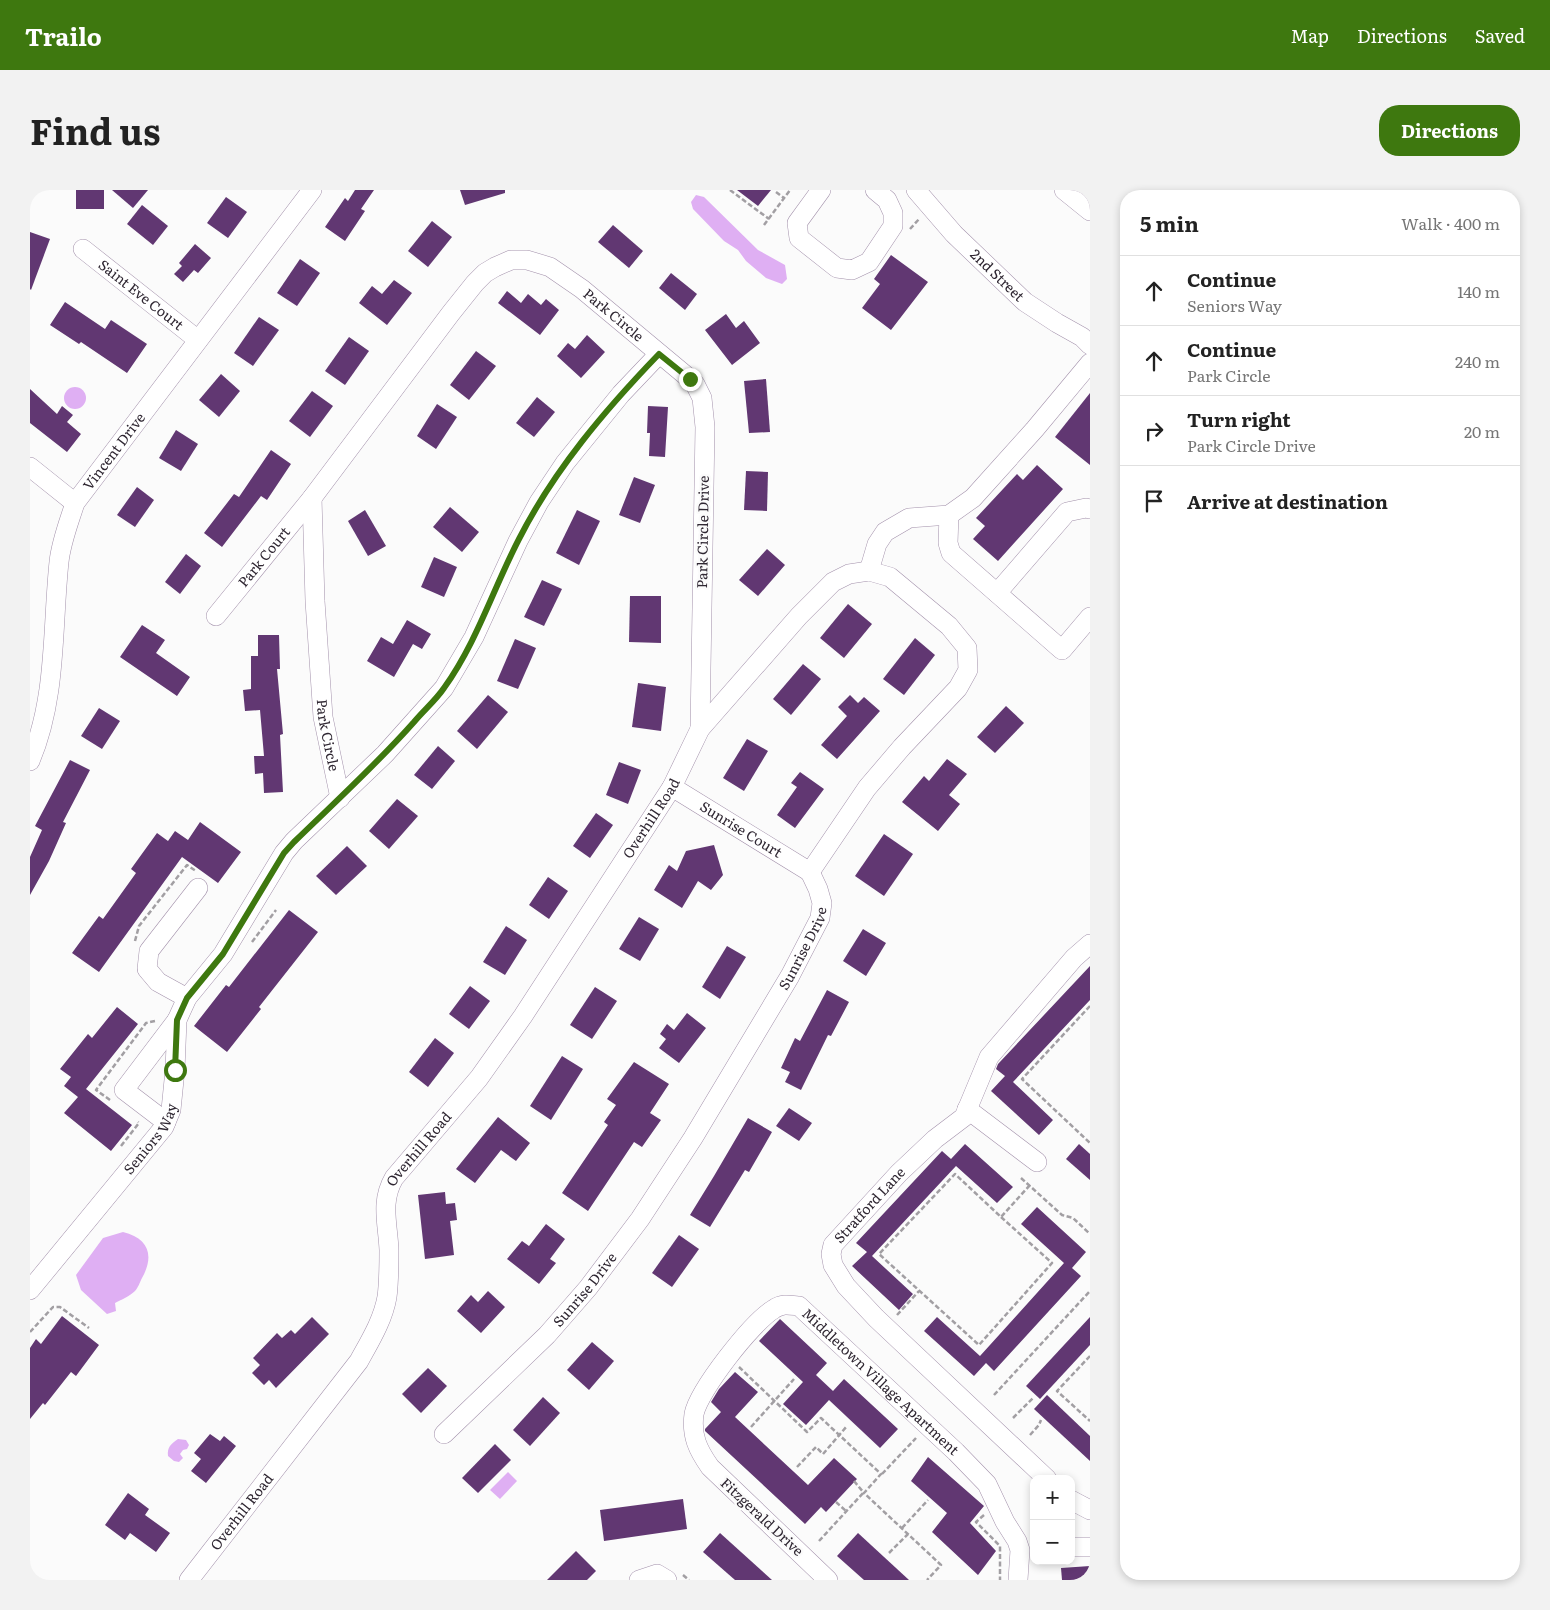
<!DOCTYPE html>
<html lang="en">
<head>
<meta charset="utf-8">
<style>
  body { margin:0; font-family:Literata,serif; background:#f2f2f2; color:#222 }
  .controls { position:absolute; right:15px; bottom:15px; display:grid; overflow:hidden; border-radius:10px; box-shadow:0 2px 8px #0003 }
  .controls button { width:45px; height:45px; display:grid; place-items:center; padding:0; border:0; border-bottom:1px solid #e0e0e0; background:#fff; color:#222; font:25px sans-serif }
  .stop { position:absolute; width:15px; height:15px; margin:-11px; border:4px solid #3e780f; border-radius:50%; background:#fff }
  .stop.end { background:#3e780f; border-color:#fff; box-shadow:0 1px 5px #0008 }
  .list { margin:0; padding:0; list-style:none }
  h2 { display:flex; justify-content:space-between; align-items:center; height:65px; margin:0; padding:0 20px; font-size:21px }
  h2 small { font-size:16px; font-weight:400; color:#767676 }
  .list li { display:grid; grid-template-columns:32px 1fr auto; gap:15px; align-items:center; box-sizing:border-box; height:70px; padding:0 20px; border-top:1px solid #e0e0e0 }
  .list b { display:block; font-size:19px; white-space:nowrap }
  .list p { margin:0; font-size:16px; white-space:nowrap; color:#767676 }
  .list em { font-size:16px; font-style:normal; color:#767676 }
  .icon { flex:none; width:28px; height:28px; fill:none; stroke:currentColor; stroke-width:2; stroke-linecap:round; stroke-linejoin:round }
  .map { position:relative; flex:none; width:1060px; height:1390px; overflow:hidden; border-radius:20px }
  header { display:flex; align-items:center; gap:30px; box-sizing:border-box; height:70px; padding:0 25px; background:#3e780f; color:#fff }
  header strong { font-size:24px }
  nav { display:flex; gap:28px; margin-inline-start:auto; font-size:18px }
  .intro { display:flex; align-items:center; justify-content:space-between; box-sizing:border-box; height:120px; padding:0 30px }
  h1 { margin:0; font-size:35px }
  .button { padding:12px 22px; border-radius:20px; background:#3e780f; color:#fff; font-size:18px; font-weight:700 }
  main { display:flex; gap:30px; padding:0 30px }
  aside { flex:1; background:#fff; border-radius:20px; box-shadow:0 2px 8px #0003 }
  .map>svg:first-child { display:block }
  .water { fill:#dfaff3 }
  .building { fill:#613772 }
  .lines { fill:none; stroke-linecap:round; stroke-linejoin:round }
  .minor-casing { stroke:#a391ab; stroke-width:20 }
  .path { stroke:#a29fa3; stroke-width:2.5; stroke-dasharray:5 2.5; stroke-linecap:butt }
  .minor { stroke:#fff; stroke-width:19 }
  .route { stroke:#3e780f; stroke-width:6 }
  .labels { text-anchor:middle; stroke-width:5; stroke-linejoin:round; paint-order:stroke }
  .street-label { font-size:14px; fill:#2f2732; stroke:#fbfbfb }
</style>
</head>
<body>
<header>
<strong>Trailo</strong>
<nav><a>Map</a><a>Directions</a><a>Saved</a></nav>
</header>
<div class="intro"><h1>Find us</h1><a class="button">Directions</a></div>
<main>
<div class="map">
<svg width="1060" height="1390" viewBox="0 0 1060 1390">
  <rect width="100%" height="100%" fill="#fbfbfb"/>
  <g class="water">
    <polygon points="666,5 674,7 728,60 755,75 757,89 752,94 736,88 716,71 708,60 694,51 663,19 661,12"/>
    <circle cx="45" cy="208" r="11"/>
    <path d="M93,1042C118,1048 125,1065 112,1088C110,1092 108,1098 105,1101C100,1106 91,1110 85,1113L86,1121L77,1124L51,1100L46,1085L73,1048Z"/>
    <path d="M148,1249L156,1250L159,1255L157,1259L153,1260L150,1264L153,1268L149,1272L144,1271L138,1266C137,1257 141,1254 148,1249Z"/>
    <polygon points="478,1282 487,1291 470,1309 460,1300"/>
  </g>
  <g class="building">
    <rect x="46" y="0" width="28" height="19"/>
    <polygon points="82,0 118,0 103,18"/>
    <polygon points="325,0 344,0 331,19 335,21 315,51 295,37 315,8 318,11"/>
    <polygon points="430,0 475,0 475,3 435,15"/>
    <polygon points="707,0 741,0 728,16"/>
    <polygon points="196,7 217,22 198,48 177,33"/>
    <polygon points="112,15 138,36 123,55 97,34"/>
    <polygon points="402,31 422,47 398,77 378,61"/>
    <polygon points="583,35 613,61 599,78 568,52"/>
    <polygon points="0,42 20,49 1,100 0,99"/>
    <polygon points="165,54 181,68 168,83 164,80 153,92 144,84 152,76 149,73"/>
    <polygon points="861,65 898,92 861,140 832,118 850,94 844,89"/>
    <polygon points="270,69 290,83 267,116 247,103"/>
    <polygon points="641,83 667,104 655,120 629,98"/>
    <polygon points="364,90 382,103 357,135 329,113 342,96 352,104"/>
    <polygon points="477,101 491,113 498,104 511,115 516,109 529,120 510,145 468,113"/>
    <polygon points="35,112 75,139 81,130 117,154 97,183 51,152 49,154 20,135"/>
    <polygon points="696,124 706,138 714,131 730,153 702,175 675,140"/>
    <polygon points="229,127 249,140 223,176 204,163"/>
    <polygon points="557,145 575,162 551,188 527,166 538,153 545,159"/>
    <polygon points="319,147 339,161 315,195 295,181"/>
    <polygon points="446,161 466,176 439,210 420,195"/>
    <polygon points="191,184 210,201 189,227 169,210"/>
    <polygon points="736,189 740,242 719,243 714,191"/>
    <polygon points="0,199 27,224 32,216 43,225 37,232 51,244 37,262 0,233"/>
    <polygon points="282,201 303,216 280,247 259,231"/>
    <polygon points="1060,203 1060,275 1025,247"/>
    <polygon points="507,207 525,222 504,247 486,233"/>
    <polygon points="407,214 427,227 406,259 387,246"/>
    <polygon points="618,216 638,217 635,267 619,266 620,243 617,243"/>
    <polygon points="146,240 168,254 151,281 129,268"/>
    <polygon points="241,260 261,274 237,310 231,306 192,357 174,343 204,304 209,307"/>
    <polygon points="1007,275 1033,299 968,371 943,349 955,336 946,328 987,284 993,290"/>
    <polygon points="716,281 738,282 737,321 714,320"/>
    <polygon points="604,287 625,295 610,333 589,325"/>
    <polygon points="107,297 124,310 105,337 87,325"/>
    <polygon points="420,317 449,342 432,362 403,337"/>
    <polygon points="335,320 356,356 338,366 318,331"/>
    <polygon points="547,320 570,331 549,375 526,363"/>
    <polygon points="737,359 755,375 728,406 709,390"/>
    <polygon points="156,364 171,376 150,404 135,392"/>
    <polygon points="404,367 427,377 414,407 391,397"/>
    <polygon points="512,390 532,399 514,436 494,427"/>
    <polygon points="600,406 631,406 631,453 599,452"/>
    <polygon points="818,414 842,434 814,468 790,448"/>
    <polygon points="377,430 401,444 392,459 383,454 364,487 337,471 351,447 363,454"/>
    <polygon points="112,435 135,450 126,463 160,487 147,506 90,467"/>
    <polygon points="228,445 249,445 250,479 247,479 253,544 250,545 253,602 234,603 233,583 225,584 224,566 234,566 230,520 215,521 213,500 221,499 221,466 228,466"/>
    <polygon points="885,448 905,465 874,505 853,489"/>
    <polygon points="485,449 506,458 488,499 467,491"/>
    <polygon points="773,474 791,489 761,525 743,509"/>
    <polygon points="608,493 636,497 631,541 602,537"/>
    <polygon points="458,505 478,522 447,559 427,541"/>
    <polygon points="820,505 828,513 834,507 850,521 807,569 791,555 817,526 808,517"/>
    <polygon points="976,516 994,533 965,563 947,547"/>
    <polygon points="69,518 90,531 72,559 51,546"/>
    <polygon points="717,549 738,561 714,601 693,588"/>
    <polygon points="408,556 425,571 402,599 384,585"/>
    <polygon points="917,569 937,584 919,605 930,614 908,641 872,612 894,586 899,591"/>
    <polygon points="40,570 60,580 33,632 36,633 19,671 0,705 0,667 12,640 5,636"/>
    <polygon points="589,572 611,580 598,614 576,605"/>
    <polygon points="770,582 794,599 765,638 747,625 767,597 761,593"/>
    <polygon points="367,609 388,626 359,659 339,641"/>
    <polygon points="566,623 583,635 560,668 543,656"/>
    <polygon points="170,632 211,662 188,693 152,667 69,782 42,763 69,726 73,729 106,683 101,679 127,643 138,651 145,641 158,650"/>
    <polygon points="854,644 883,664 854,706 825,686"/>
    <polygon points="684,655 693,685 681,700 668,691 652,718 624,700 639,675 647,681 656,661"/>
    <polygon points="317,656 337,676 306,705 286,686"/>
    <polygon points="518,687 538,701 519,729 499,715"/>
    <polygon points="259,720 288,742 229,817 231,819 197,862 164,836 196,795 199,797"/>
    <polygon points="609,727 629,739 610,771 589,759"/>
    <polygon points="476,736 497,750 475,785 453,772"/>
    <polygon points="833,739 856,753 836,786 813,771"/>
    <polygon points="697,756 716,767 690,809 672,797"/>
    <polygon points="1060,776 1060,810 983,892 1023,930 1009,945 961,901 975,886 966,879 968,874"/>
    <polygon points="440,796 460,811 439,839 419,824"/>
    <polygon points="565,797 587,811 562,849 540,835"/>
    <polygon points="797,800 819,812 801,846 798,845 771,900 755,892 760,882 751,878 765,848 770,851"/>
    <polygon points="87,817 108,834 56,899 102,935 81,961 34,923 48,907 34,896 41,887 30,879 58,844 62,848"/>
    <polygon points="657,823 676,838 649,873 629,858 636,849 630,844 637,834 644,840"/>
    <polygon points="405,848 424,863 398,897 379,882"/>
    <polygon points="532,866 553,879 521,930 500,916"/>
    <polygon points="604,872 639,894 620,923 631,930 612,957 604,952 558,1021 532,1003 578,935 574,932 586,915 577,909"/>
    <polygon points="759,918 782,933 769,951 746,936"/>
    <polygon points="468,927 500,953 486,971 471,960 445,993 426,979"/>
    <polygon points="718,928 742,942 719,982 715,980 680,1037 660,1025 684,986"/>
    <polygon points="935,954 983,997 967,1013 926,976 842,1066 883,1104 869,1120 822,1076 837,1062 826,1053 912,961 921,969"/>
    <polygon points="1049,954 1060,964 1060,990 1036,969"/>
    <polygon points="415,1002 416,1014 425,1013 427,1030 420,1031 424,1065 395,1069 388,1005"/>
    <polygon points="1007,1017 1056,1062 1042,1078 1051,1086 964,1181 956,1173 944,1186 894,1141 907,1127 950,1166 1034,1073 991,1034"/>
    <polygon points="516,1034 535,1049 520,1069 526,1073 509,1094 477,1069 492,1051 499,1056"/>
    <polygon points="649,1045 669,1059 642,1097 622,1083"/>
    <polygon points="458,1101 475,1117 451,1143 427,1121 441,1105 448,1112"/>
    <polygon points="32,1126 69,1155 46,1186 41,1182 15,1215 13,1213 0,1229 0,1158 6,1149 11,1154"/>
    <polygon points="282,1127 299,1144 246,1198 239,1190 234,1195 222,1183 230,1175 223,1168 247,1143 252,1148 261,1140 265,1144"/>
    <polygon points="1060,1127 1060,1155 1010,1209 996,1196"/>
    <polygon points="750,1129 797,1173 786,1185 803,1201 814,1189 868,1239 850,1258 799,1210 776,1235 753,1214 773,1192 729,1151"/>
    <polygon points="562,1152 584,1171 559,1200 537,1180"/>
    <polygon points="398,1178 417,1196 391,1223 372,1204"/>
    <polygon points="705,1182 728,1202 705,1227 778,1295 804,1268 827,1289 796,1322 791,1317 775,1334 675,1241 675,1239 691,1222 681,1212 689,1199"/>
    <polygon points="1017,1205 1060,1246 1060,1271 1004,1219"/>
    <polygon points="513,1207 530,1223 500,1256 483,1240"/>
    <polygon points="180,1244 190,1251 194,1246 206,1256 176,1293 161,1281 171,1269 164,1263"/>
    <polygon points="465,1254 481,1270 448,1303 432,1288"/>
    <polygon points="898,1267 954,1316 940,1333 966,1361 948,1385 902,1342 917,1323 881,1291"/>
    <polygon points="98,1303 119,1319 115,1325 140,1343 126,1362 100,1343 95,1350 75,1335"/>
    <polygon points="653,1309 657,1339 574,1351 570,1320"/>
    <polygon points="690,1343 742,1390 705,1390 673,1362"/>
    <polygon points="828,1343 879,1390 834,1390 807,1366"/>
    <polygon points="546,1361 566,1381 557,1390 517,1390"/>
    <polygon points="1060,1376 1060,1390 1032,1390 1031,1378"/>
  </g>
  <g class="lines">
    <defs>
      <g id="minor">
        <polyline points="791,0 767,33 769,48 807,78 822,80 839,72 863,36 863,23 857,10 845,0"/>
        <path id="s1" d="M886,0L924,44L995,112L1027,133L1052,147L1060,155"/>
        <polyline points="1034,0 1060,21"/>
        <path id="s2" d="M53,59L168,150"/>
        <polyline points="0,277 45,313"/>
        <path id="s3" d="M282,308L285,411L293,527L310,608"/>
        <polyline points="919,325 918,353 921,363 1032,460 1060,427"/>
        <polyline points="839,381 847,354 855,342 879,328 919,325 943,308 1005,239 1060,173"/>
        <polyline points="967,403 1037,322 1056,318 1060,319"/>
        <path id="s4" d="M186,426L282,308L421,123L445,93L455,83L465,77L481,70H497L520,77L552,99L660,189L665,194L672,208L675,237L670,539"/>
        <path id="s5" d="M0,571C27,508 22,438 29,372C31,352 39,332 45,313L282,0"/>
        <path id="s6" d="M642,597L780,682"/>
        <polyline points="157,808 128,792 117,779 119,761 168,698"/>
        <polyline points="937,919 1007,972"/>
        <polyline points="136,932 94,900 147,830"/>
        <path id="s7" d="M0,1100L134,937L141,920L145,880L147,830L157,808L193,764L254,663L264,651L355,564L414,498L444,447L488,351L509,312L535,273L591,204L629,164"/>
        <path id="s8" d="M414,1244L517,1145L558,1098L610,1029L663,948L760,786L790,728L792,713L788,699L780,682"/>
        <path id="s9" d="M1017,1289L846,1128L816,1096L803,1075L801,1064L803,1055L869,983L905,949L934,927L959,867L1044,768L1060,754"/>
        <polyline points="1041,1310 1060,1320"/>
        <polyline points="1041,1357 1060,1357"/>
        <path id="s10" d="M159,1390L329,1171C340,1151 353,1130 357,1107C359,1092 359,1075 359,1060C358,1034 350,1012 364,988L449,888L493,826L642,597L670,539L769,426L803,392L819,384L839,381L860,387L919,436L937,458L938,480L928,498L872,557L837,598L780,682"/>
        <polyline points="609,1390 627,1384 637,1390"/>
        <path id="s11" d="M798,1390L680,1277C668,1260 661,1246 664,1224C669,1200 722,1132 744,1119C752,1113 760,1115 769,1116L926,1262L957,1294L975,1332L987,1351L990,1360L988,1390"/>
      </g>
    </defs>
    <use href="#minor" class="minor-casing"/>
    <g class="path">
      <polyline points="700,0 739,29"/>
      <polyline points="746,2 754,8"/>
      <polyline points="734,35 760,0"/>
      <polyline points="880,39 890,28"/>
      <polyline points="105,751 109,736 157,675 166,681"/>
      <polyline points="222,752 246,720"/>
      <polyline points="1060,816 992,889 1060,953"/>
      <polyline points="80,910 66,900 116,833 125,831"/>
      <polyline points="91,956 109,933 108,932"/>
      <polyline points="991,988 1032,1025 1043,1028 1060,1044"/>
      <polyline points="971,1027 1022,1073 949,1155 849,1064 925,984 971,1027 1000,995"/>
      <polyline points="867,1125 889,1101"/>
      <polyline points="0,1142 23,1117 30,1117 59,1138"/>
      <polyline points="1060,1166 1027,1201 1060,1231"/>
      <polyline points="709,1177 777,1242 791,1228 851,1284 834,1303 911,1375 897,1390"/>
      <polyline points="964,1205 1060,1101"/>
      <polyline points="983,1228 1003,1208"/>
      <polyline points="721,1237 764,1189"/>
      <polyline points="1000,1245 1009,1235 1011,1230"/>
      <polyline points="767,1277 786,1257 793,1264 817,1236"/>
      <polyline points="852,1284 886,1248"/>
      <polyline points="824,1291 834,1303"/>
      <polyline points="806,1312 816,1321"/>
      <polyline points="954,1325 946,1332 970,1356 970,1390"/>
      <polyline points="872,1338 898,1310"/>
      <polyline points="789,1351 834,1302"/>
      <polyline points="859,1363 878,1344"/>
      <polyline points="653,1385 659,1390"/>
    </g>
    <use href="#minor" class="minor"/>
  </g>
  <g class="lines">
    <path class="route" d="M145,880L147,830L157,808L193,764L254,663L264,652C305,612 347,574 384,532C394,520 406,510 414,498C447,452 463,399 489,349C524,280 575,220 629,164L660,189"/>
  </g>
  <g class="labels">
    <g class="street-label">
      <text dy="5" stroke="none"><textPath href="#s1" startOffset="118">2nd Street</textPath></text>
      <text dy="5" stroke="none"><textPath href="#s2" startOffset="74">Saint Eve Court</textPath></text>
      <text dy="5" stroke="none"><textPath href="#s4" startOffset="585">Park Circle</textPath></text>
      <text dy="5" stroke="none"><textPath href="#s5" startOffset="328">Vincent Drive</textPath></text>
      <text transform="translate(673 342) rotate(-89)" y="5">Park Circle Drive</text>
      <text dy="5" stroke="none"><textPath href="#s4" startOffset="76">Park Court</textPath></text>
      <text dy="5" stroke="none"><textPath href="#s3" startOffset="238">Park Circle</textPath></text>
      <text dy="5" stroke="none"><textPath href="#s10" startOffset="911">Overhill Road</textPath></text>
      <text dy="5" stroke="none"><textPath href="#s6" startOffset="81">Sunrise Court</textPath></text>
      <text dy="5" stroke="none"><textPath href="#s8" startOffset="608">Sunrise Drive</textPath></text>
      <text dy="5" stroke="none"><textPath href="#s7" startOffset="194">Seniors Way</textPath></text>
      <text dy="5" stroke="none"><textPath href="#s10" startOffset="506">Overhill Road</textPath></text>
      <text dy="5" stroke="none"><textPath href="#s9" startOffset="378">Stratford Lane</textPath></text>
      <text dy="5" stroke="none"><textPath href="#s8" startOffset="202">Sunrise Drive</textPath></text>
      <text dy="5" stroke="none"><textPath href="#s11" startOffset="491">Middletown Village Apartment</textPath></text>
      <text dy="5" stroke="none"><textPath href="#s10" startOffset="86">Overhill Road</textPath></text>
      <text transform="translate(732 1327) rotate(43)" y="5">Fitzgerald Drive</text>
    </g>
  </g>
</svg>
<div class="controls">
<button>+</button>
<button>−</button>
</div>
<div class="stop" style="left:145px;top:880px"></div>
<div class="stop end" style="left:660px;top:189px"></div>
</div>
<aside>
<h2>5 min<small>Walk · 400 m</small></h2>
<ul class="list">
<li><svg class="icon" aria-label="ahead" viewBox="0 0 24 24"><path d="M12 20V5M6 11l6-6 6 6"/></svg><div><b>Continue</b><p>Seniors Way</p></div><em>140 m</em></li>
<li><svg class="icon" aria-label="ahead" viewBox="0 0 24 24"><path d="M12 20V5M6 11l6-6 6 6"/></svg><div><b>Continue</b><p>Park Circle</p></div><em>240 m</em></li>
<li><svg class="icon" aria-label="right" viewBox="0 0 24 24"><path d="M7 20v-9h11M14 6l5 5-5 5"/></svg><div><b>Turn right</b><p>Park Circle Drive</p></div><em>20 m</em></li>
<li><svg class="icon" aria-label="arrive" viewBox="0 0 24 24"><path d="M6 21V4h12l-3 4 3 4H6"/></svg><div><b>Arrive at destination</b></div></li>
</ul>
</aside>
</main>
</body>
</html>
